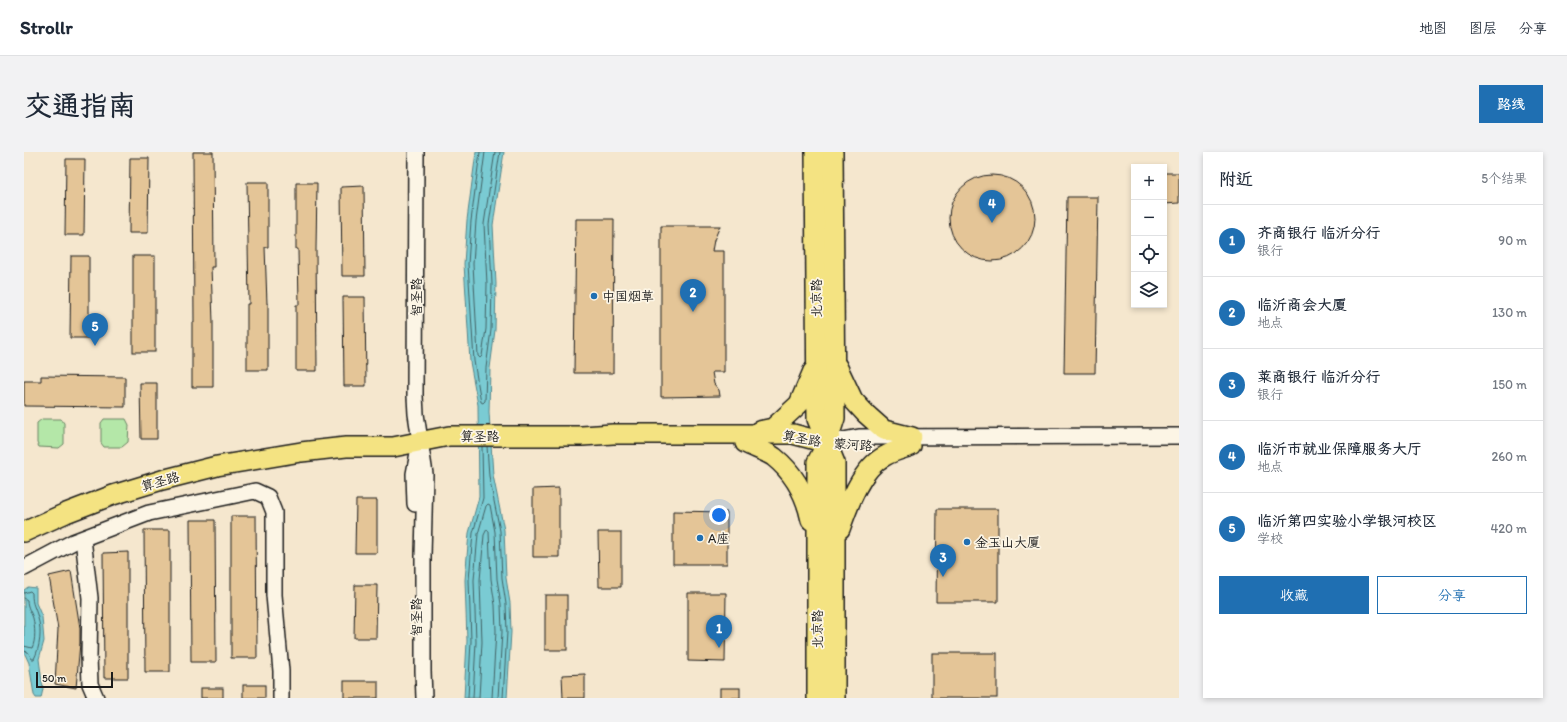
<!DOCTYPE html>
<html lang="zh">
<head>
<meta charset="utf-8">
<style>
  body { margin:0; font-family:Itim,"LXGW WenKai TC",sans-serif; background:#f2f2f3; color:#1f2937 }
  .controls { position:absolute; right:12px; top:12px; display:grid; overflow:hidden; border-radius:0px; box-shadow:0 2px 6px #0003 }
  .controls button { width:36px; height:36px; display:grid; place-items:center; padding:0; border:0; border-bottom:1px solid #e0e1e3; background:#fff; color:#1f2937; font:20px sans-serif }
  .scale { position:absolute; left:12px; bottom:10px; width:77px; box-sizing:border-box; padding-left:4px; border:2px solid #1c1c1c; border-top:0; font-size:11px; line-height:14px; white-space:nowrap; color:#1c1c1c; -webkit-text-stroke:3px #fcf5e5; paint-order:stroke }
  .you { position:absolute; left:695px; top:363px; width:14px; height:14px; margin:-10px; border:3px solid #fff; border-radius:50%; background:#1a73e8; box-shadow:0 0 0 6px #1a73e833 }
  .badge { display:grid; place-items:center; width:26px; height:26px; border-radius:50%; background:#1f6fb2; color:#fff; font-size:13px; font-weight:700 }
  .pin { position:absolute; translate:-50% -33px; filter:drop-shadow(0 1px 2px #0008) }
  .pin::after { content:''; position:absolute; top:21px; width:14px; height:12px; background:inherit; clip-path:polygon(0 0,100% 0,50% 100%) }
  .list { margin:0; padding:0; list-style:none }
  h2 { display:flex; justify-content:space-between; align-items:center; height:52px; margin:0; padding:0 16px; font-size:17px }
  h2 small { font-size:13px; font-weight:400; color:#747a83 }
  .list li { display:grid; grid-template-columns:26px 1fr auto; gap:12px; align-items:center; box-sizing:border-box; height:72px; padding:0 16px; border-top:1px solid #e0e1e3 }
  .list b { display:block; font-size:15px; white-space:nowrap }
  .list p { margin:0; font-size:13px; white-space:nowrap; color:#747a83 }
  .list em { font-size:13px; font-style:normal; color:#747a83 }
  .actions { display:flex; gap:8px; padding:12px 16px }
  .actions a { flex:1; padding:9px 0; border:1px solid #1f6fb2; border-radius:0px; text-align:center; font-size:14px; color:#1f6fb2 }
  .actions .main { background:#1f6fb2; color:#fff }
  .icon { flex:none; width:22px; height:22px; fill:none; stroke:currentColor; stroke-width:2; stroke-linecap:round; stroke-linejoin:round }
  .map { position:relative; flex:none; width:1155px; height:546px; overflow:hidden; border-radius:0px }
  header { display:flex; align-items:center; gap:24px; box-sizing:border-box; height:56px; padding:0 20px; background:#fff; border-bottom:1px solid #e0e1e3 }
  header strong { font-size:19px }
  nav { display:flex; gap:22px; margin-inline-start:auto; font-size:14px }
  .intro { display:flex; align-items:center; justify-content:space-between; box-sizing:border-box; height:96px; padding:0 24px }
  h1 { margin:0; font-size:28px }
  .button { padding:10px 18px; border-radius:0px; background:#1f6fb2; color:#fff; font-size:14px; font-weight:700 }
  main { display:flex; gap:24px; padding:0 24px }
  aside { flex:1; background:#fff; border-radius:0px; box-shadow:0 2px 6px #0003 }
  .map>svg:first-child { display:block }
  .green { fill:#b4e7a8; stroke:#688262 }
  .water { fill:#7acbd3; stroke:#54858a }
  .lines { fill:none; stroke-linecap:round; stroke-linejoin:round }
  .shore { stroke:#426265; stroke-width:1 }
  .building { fill:#e4c597; stroke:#1c1c1c }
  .minor-casing { stroke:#1c1c1c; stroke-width:18 }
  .major-casing { stroke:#1c1c1c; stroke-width:22 }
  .minor { stroke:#fcf5e5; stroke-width:15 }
  .major { stroke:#f4e382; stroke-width:19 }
  .poi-dot { fill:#1f6fb2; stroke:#fcf5e5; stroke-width:1.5 }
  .labels { text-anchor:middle; stroke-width:3.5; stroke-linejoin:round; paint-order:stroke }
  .poi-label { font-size:13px; fill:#1c1c1c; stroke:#fcf5e5; text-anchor:start }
  .street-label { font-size:13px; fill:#1c1c1c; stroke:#fcf5e5 }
</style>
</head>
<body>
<header>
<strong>Strollr</strong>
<nav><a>地图</a><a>图层</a><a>分享</a></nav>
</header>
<div class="intro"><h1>交通指南</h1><a class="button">路线</a></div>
<main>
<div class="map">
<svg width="1155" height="546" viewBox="0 0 1155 546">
  <rect width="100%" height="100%" fill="#f5e7ce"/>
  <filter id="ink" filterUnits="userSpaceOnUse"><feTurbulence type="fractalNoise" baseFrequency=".025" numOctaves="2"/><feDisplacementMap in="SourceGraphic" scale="8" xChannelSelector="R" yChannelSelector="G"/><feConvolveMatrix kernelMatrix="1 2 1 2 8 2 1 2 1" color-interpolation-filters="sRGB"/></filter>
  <g filter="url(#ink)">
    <g class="green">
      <polygon points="18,267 37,267 40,271 40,292 35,296 15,295 13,291 13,271"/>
      <polygon points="80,267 102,267 105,273 104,290 98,295 80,295 77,291 77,271"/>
    </g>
    <g class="water">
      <polygon points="452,0 480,0 469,73 472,132 471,178 466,216 465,260 469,323 480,378 482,426 486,451 487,480 483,546 440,546 443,489 441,428 445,381 455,345 454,253 446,210 440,112 443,68"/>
      <polygon points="4,435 12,436 12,451 18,465 20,489 15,507 19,537 17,546 12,546 10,543 5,511 0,500 0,438"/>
    </g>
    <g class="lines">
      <g class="shore">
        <polyline points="456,0 447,69 444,112 450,209 457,250 459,251 461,249 462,216 467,178 468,132 465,72 476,0"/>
        <polyline points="461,0 452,69 449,112 454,204 456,206 458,204 462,177 463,132 460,72 471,0"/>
        <polyline points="463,294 465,324 476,379 478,426 482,452 483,480 479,546"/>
        <path d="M0,441L6,439L8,441C8,454 11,454 14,466C18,479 16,495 10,507H8L4,500L0,499"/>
        <path d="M0,446L3,448C3,455 7,460 9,466C11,475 12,488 8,496L0,494"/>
        <polyline points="444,546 447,489 445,428 449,381 459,346 458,294"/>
        <polyline points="449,546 452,490 450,428 454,382 462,354 464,352 466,353 471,380 473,427 477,452 478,480 474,546"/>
        <polyline points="455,546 458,490 456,428 460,383 463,377 465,380 467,427 471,453 472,479 468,546"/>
      </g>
    </g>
    <g class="building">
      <polygon points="169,0 189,0 190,115 187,115 189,170 189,235 168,235 168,170 170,170"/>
      <polygon points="106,6 125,6 124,81 105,81"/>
      <polygon points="42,7 61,7 60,83 41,83"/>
      <polygon points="1140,21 1155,21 1155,51 1140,52"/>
      <circle cx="968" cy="66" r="43"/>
      <polygon points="223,30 244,30 244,95 241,95 243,152 244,152 244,218 223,218 223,152 225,152"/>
      <polygon points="272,31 293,31 292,97 293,219 272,219 272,153 275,153 274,97 272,97"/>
      <polygon points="340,34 341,124 318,124 317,35"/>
      <polygon points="1043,45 1074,45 1071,221 1040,221"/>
      <polygon points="552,67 590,67 589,221 550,221"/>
      <polygon points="637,74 696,74 690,88 688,99 700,99 700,220 688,220 690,232 695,238 696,244 637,245"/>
      <polygon points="47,104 65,104 65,186 46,186"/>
      <rect x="109" y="104" width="22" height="96"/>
      <polygon points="319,145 341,145 342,234 320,234"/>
      <polygon points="17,224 101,225 101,255 0,254 0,229 17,229"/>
      <polygon points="116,231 133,231 133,287 117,287"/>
      <polygon points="535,336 535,405 509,405 509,337"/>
      <polygon points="332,348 353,348 353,401 331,401"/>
      <polygon points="913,357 974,357 974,450 912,450"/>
      <polygon points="649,359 703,360 703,412 649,412"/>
      <polygon points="207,364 232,364 233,506 207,506"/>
      <polygon points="166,368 191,368 192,510 167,510"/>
      <polygon points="120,378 146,378 146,520 121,520"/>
      <polygon points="574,380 597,380 597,435 575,435"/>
      <polygon points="104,400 104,526 80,526 79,401"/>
      <polygon points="47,419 56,476 56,491 52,536 31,532 34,477 25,424"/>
      <polygon points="331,433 353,433 352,486 330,486"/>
      <polygon points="664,441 702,441 701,510 664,509"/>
      <rect x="521" y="443" width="22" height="55"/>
      <rect x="908" y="501" width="65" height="45"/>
      <polygon points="561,522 561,546 539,546 538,523"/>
      <rect x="320" y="529" width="34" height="17"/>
      <rect x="219" y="533" width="22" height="13"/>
      <rect x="177" y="536" width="22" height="10"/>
      <rect x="696" y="536" width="20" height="10"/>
    </g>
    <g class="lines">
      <defs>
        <g id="minor">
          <polyline points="392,0 391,244 392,262 401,322 399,404 399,519 400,546"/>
          <polyline points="803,291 835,285 1155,284"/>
          <polyline points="391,352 390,322 394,301"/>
          <polyline points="59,387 66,446 65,505 66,532 72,546"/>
          <polyline points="0,416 49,390 125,361 231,339 244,345 250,360 250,443 257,519 257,546"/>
        </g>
        <g id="major">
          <polyline points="791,0 793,267 811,311 811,546"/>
          <polyline points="813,214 829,248 842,262 860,278 888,285"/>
          <polyline points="735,279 749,276 775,252 789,219"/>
          <path d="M721,291C730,296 742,299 750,305C770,321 782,344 787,368"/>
          <path d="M816,377C824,354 837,316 861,304C869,299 879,297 887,294"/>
          <polyline points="0,380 42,361 89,343 138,328 193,314 277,300 322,295 369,295 425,284 558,284 589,282 769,282 803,291"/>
          <polyline points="793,546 793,310 803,291 811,266 809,0"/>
        </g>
      </defs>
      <use href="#minor" class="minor-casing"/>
      <use href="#major" class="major-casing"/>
      <use href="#minor" class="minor"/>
      <use href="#major" class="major"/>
    </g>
  </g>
  <g class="poi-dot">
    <circle cx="570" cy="144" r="4"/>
    <circle cx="676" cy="386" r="4"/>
    <circle cx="943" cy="390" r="4"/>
  </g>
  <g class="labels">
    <g class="poi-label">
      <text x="578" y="149">中国烟草</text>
      <text x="684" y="391">A座</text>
      <text x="951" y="395">金玉山大厦</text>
    </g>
    <g class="street-label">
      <text transform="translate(392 145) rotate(-90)" y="5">智圣路</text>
      <text transform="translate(792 146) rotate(-90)" y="5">北京路</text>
      <text x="456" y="289">算圣路</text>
      <text transform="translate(778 286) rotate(10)" y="5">算圣路</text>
      <text transform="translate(829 292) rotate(4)" y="5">蒙河路</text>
      <text transform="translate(136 329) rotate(-16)" y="5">算圣路</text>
      <text transform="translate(392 465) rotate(-90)" y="5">智圣路</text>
      <text transform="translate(793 477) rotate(-90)" y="5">北京路</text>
    </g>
  </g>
</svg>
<div class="controls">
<button>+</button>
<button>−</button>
<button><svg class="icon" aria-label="locate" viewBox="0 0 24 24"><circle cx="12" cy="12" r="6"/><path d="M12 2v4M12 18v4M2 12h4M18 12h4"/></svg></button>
<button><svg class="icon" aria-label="layers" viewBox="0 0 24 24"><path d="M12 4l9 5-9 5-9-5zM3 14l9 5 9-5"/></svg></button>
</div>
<div class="scale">50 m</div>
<div class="you"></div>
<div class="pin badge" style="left:695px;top:496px">1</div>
<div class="pin badge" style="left:669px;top:160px">2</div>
<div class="pin badge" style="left:919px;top:425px">3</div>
<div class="pin badge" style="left:968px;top:71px">4</div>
<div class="pin badge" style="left:71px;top:194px">5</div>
</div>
<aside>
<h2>附近<small>5个结果</small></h2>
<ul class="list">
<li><span class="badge">1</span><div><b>齐商银行 临沂分行</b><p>银行</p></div><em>90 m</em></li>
<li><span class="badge">2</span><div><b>临沂商会大厦</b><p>地点</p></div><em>130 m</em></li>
<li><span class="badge">3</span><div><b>莱商银行 临沂分行</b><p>银行</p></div><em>150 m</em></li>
<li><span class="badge">4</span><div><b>临沂市就业保障服务大厅</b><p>地点</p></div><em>260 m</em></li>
<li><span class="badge">5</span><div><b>临沂第四实验小学银河校区</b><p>学校</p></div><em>420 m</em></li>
</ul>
<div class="actions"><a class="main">收藏</a><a>分享</a></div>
</aside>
</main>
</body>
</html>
